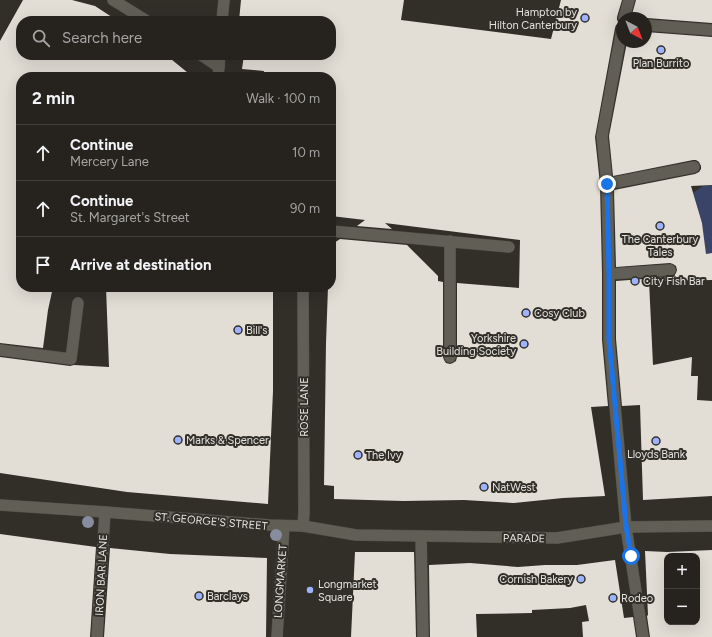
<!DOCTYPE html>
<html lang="en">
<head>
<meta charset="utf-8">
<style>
  body { margin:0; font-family:Figtree,sans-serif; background:#2e2b28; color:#f1f3f6 }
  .controls { position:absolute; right:12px; bottom:12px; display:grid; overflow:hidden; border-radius:8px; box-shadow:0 4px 16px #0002 }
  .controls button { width:36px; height:36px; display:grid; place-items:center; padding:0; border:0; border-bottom:1px solid #42403d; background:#26231f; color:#f1f3f6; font:20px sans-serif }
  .compass { position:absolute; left:616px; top:12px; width:36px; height:36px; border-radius:50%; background:#26231f; box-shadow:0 4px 16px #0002; rotate:138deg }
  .stop { position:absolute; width:12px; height:12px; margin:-9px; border:3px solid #1a73e8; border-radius:50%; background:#fff }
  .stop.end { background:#1a73e8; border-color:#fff; box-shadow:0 1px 4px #0008 }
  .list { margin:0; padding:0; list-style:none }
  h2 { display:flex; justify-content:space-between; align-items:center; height:52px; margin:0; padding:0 16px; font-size:17px }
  h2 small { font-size:13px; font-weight:400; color:#a4a4a4 }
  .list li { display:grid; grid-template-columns:26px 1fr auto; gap:12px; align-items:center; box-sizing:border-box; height:56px; padding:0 16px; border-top:1px solid #42403d }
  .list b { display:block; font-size:15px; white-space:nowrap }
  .list p { margin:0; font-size:13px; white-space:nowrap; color:#a4a4a4 }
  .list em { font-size:13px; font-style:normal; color:#a4a4a4 }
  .icon { flex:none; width:22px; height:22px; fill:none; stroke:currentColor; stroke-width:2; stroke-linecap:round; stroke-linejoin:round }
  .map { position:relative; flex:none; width:712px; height:637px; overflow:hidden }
  .search { position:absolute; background:#26231f; box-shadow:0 4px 16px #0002; left:16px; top:16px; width:320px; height:44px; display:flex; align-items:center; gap:10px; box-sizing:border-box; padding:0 14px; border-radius:16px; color:#a4a4a4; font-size:15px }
  .panel { position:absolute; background:#26231f; box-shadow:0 4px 16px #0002; left:16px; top:72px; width:320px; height:220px; border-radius:16px }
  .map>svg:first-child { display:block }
  .green { fill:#3a4468 }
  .building { fill:#e2ded6; fill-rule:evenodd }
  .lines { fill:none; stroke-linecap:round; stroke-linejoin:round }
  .service-casing { stroke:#4f4c46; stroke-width:12 }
  .pedestrian-casing { stroke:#4f4c46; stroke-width:12 }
  .minor-casing { stroke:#4f4c46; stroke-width:12 }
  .service { stroke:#615e56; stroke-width:11 }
  .pedestrian { stroke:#615e56; stroke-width:11 }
  .minor { stroke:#615e56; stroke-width:11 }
  .tree { fill:#878c9e }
  .route { stroke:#1a73e8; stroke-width:5 }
  .poi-dot { fill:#9eb3fd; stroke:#322f29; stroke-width:1.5 }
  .labels { text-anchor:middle; stroke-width:4; stroke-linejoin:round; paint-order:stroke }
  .poi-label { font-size:11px; fill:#e4e2de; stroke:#322f29; text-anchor:start }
  .street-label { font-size:11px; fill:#e4e2de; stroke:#322f29 }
</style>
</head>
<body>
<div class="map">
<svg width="712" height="637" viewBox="0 0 712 637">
  <rect width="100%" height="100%" fill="#322f29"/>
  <polygon class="green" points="712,185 712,258 710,253 706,254 702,223 693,193 703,186"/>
  <g class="building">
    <polygon points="23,0 72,0 95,6 118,21 21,21 21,55 166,55 193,77 21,77 21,287 53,287 48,310 43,348 0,343 0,41"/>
    <polygon points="241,0 404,0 401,20 551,39 561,0 622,0 617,17 617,20 619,23 616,25 615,28 595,137 600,184 602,274 602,340 608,406 591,407 605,496 563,498 514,503 464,500 403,501 334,499 334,486 324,485 326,343 328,287 331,287 331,245 340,239 407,245 438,276 438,281 443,282 443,357 444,360 446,363 450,364 453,363 456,361 457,357 457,283 519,288 520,240 385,223 392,229 357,226 365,220 331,216 331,77 263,77 264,71 242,69 244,55 331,55 331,21 239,21"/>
    <polygon points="636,0 712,0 712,23 647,18 631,18"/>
    <polygon points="646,32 712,37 712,185 691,186 702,223 706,254 712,253 712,280 649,281 653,365 692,357 691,376 698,376 697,400 712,401 712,496 643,500 640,405 622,406 616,339 616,281 670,277 674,276 676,273 677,270 676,266 673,264 670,263 616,267 614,190 695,174 699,172 701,169 701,166 699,162 696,160 693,160 613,176 609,136 627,42 646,42"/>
    <polygon points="106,287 273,287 273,392 273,391 268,504 127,492 0,473 0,357 70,366 74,365 109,367"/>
    <polygon points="0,534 96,547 90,637 0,637"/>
    <polygon points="110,548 170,554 267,558 266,637 104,637"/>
    <path d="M712,550V637H650L647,616L648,615L645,551L667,552ZM667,556H697V622H667Z"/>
    <polygon points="355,552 414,552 416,637 351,637"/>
    <polygon points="615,560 624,618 633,617 636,637 583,637 582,622 589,621 586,605 570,608 532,610 532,613 476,614 477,637 430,637 429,565 470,563 518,567 545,565 577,565"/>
  </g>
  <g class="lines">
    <defs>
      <g id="service">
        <polyline points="331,231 509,247"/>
        <polyline points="450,357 450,241"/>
      </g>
      <g id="pedestrian">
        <polyline points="113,0 147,21"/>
        <polyline points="222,21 224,0"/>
        <polyline points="622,29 602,136 607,184 609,274 609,339 626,527 643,637"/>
        <polyline points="201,55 219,67"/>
        <polyline points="218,77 220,55"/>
        <polyline points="607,184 694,167"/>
        <polyline points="609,274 670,270"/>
        <polyline points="0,350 71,359 78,303"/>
        <polyline points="0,505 105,512 269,525 303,526 356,535 557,538 626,527 712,526"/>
        <polyline points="303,526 304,512 303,287"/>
        <polyline points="421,537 423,637"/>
        <polyline points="97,637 105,512"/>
        <polyline points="277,637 284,526"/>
      </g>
      <g id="minor">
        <polyline points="624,18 629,0"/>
        <polyline points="646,25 712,30"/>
      </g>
    </defs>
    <use href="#service" class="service-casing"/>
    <use href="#pedestrian" class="pedestrian-casing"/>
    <use href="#minor" class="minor-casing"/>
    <use href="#service" class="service"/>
    <use href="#pedestrian" class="pedestrian"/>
    <use href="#minor" class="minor"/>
  </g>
  <g class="tree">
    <circle cx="88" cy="522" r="6"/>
    <circle cx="276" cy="535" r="6"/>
  </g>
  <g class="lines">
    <polyline class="route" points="607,184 609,274 609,339 626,526 631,556"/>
  </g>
  <g class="poi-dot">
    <circle cx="585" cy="18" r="4"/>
    <circle cx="661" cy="50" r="4"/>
    <circle cx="660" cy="226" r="4"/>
    <circle cx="635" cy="281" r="4"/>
    <circle cx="526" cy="313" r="4"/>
    <circle cx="238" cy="330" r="4"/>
    <circle cx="524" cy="344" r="4"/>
    <circle cx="178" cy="440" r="4"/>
    <circle cx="656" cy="441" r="4"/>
    <circle cx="358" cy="455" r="4"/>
    <circle cx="484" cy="487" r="4"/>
    <circle cx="581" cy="579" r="4"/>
    <circle cx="310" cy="590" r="4"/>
    <circle cx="199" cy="596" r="4"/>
    <circle cx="613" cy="598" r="4"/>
  </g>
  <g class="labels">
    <g class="poi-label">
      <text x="577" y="16" text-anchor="end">Hampton by<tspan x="577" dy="13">Hilton Canterbury</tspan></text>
      <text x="661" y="67" text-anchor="middle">Plan Burrito</text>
      <text x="660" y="243" text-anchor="middle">The Canterbury<tspan x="660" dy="13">Tales</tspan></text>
      <text x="643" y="285">City Fish Bar</text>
      <text x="534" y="317">Cosy Club</text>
      <text x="246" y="334">Bill's</text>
      <text x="516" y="342" text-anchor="end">Yorkshire<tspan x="516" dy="13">Building Society</tspan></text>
      <text x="186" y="444">Marks &amp; Spencer</text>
      <text x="656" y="458" text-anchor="middle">Lloyds Bank</text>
      <text x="366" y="459">The Ivy</text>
      <text x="492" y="491">NatWest</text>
      <text x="573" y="583" text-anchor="end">Cornish Bakery</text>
      <text x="318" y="588">Longmarket<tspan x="318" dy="13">Square</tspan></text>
      <text x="207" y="600">Barclays</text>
      <text x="621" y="602">Rodeo</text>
    </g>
    <g class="street-label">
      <text transform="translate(304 407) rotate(-90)" y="4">ROSE LANE</text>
      <text transform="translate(211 521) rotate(5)" y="4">ST. GEORGE'S STREET</text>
      <text transform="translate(524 538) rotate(1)" y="4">PARADE</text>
      <text transform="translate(101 575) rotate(-87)" y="4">IRON BAR LANE</text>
      <text transform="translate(280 581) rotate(-86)" y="4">LONGMARKET</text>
    </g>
  </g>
</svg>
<div class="controls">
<button>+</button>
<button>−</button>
</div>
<svg class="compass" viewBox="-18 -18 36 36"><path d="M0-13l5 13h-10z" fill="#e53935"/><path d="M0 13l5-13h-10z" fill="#a4a4a4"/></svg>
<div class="stop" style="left:631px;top:556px"></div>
<div class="stop end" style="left:607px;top:184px"></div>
<div class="search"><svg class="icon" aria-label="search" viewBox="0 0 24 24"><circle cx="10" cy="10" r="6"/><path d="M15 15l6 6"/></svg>Search here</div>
<section class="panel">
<h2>2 min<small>Walk · 100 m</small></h2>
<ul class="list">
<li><svg class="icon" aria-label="ahead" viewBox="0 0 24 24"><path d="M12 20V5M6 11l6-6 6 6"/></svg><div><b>Continue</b><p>Mercery Lane</p></div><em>10 m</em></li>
<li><svg class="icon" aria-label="ahead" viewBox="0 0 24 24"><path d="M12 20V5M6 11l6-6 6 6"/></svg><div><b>Continue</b><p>St. Margaret's Street</p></div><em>90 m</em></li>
<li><svg class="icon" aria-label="arrive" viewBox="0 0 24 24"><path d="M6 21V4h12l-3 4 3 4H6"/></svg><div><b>Arrive at destination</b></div></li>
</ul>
</section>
</div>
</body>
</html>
